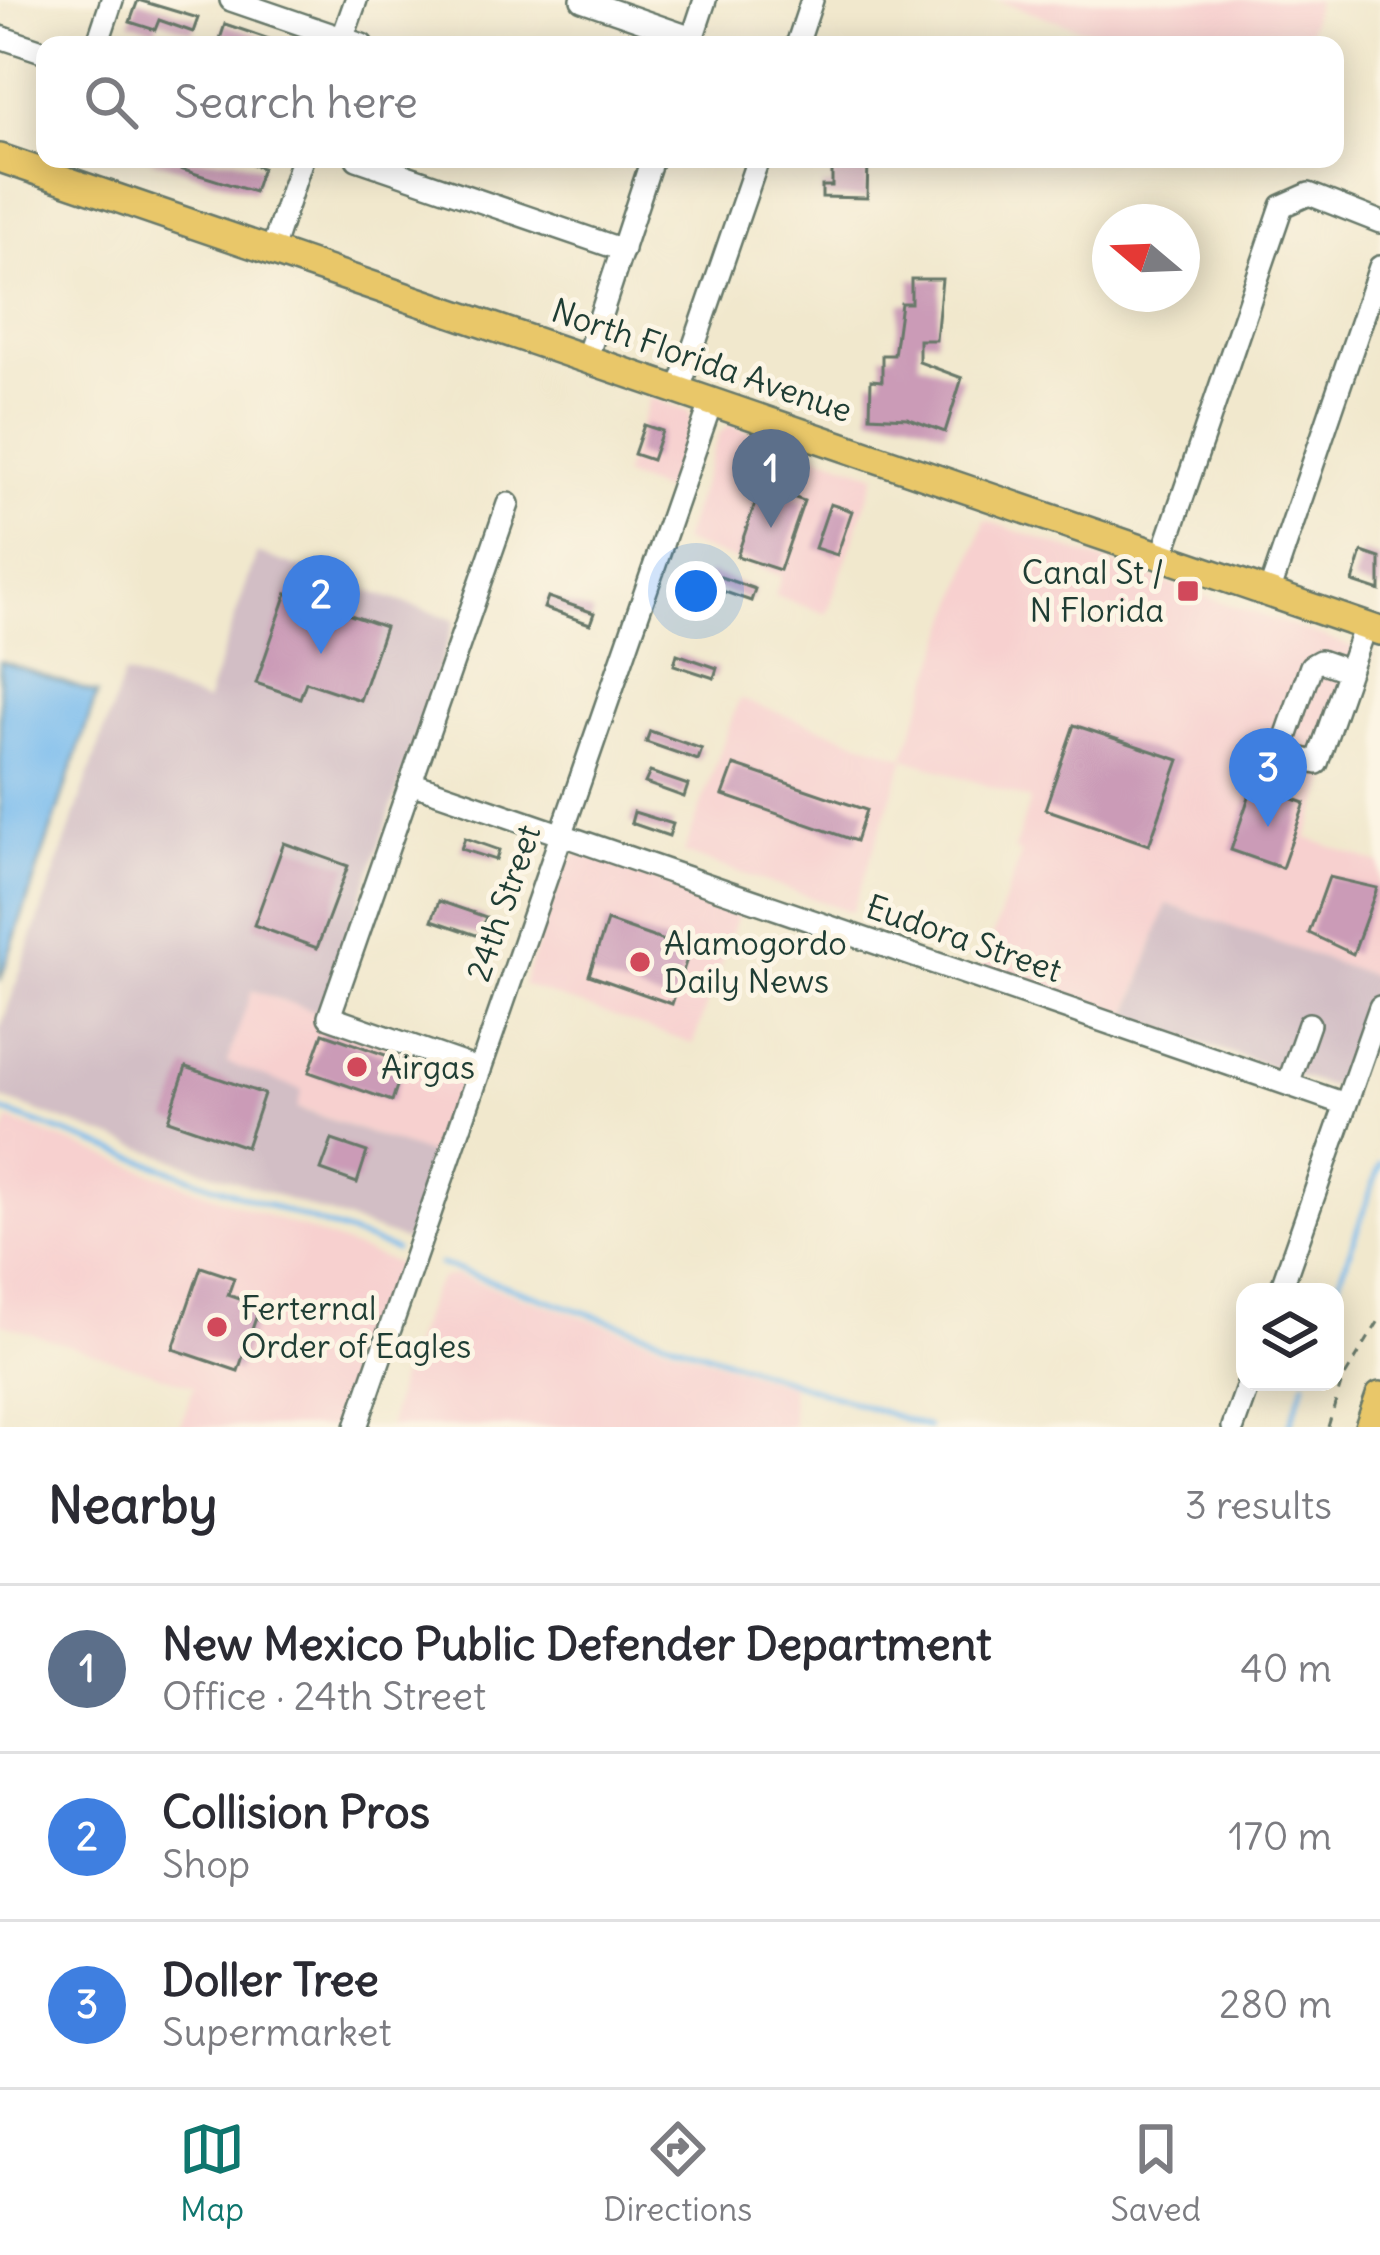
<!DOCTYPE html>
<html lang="en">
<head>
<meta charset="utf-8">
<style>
  body { margin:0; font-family:Delius,sans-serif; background:#f7f7f7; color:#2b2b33 }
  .controls { position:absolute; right:36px; bottom:36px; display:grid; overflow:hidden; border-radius:24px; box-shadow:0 6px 30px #0003 }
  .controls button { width:108px; height:108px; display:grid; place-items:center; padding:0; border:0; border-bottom:3px solid #e1e1e2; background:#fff; color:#2b2b33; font:60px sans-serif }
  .compass { position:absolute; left:1092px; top:204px; width:108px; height:108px; border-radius:50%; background:#fff; box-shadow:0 6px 30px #0003; rotate:289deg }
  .you { position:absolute; left:696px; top:591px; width:42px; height:42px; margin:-30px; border:9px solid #fff; border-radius:50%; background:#1a73e8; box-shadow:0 0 0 18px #1a73e833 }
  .badge { display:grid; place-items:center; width:78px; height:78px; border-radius:50%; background:#0f766e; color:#fff; font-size:39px; font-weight:700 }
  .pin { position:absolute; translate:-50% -99px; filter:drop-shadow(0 3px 6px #0008) }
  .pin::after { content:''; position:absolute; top:63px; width:42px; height:36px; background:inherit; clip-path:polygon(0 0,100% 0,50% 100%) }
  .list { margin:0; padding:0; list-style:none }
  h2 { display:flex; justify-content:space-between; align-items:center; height:156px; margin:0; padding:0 48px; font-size:51px }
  h2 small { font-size:39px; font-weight:400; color:#7c7c81 }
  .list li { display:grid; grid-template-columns:78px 1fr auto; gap:36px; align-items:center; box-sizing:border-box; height:168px; padding:0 48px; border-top:3px solid #e1e1e2 }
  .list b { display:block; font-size:45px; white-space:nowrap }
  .list p { margin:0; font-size:39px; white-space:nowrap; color:#7c7c81 }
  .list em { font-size:39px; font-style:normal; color:#7c7c81 }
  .icon { flex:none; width:66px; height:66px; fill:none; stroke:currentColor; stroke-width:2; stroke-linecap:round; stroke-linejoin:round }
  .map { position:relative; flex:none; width:1380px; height:1427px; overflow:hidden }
  .search { position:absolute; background:#fff; box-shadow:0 6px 30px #0003; left:36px; right:36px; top:36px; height:132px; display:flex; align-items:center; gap:30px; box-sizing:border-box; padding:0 42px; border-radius:24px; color:#7c7c81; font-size:45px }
  .sheet { height:660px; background:#fff }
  nav { display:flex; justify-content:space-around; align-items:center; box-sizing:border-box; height:168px; border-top:3px solid #e1e1e2; background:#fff; font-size:33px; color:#7c7c81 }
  nav a { display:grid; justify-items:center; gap:6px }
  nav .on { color:#0f766e }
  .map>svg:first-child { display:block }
  .built { fill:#f7d0cf }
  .industrial { fill:#d2bec5 }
  .water { fill:#78bbee; stroke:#4c7c91; stroke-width:3 }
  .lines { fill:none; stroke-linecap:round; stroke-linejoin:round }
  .stream { stroke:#78bbee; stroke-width:4.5 }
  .building { fill:#cb9bb7 }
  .minor-casing { stroke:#68796a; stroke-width:26 }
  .major-casing { stroke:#68796a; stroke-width:32 }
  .path { stroke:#68796a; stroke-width:3; stroke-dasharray:9 9; stroke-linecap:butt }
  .minor { stroke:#fff; stroke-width:21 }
  .major { stroke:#e9c769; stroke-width:27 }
  .poi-dot { fill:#d1495b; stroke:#fcf5e5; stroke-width:4.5 }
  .labels { text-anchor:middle; stroke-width:10; stroke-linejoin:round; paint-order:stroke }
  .street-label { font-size:33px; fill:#1f3d34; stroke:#fcf5e5 }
  .poi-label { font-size:33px; fill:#1f3d34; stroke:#fcf5e5; text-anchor:start }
</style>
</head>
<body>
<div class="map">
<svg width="1380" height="1427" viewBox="0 0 1380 1427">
  <rect width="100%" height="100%" fill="#fcf5e5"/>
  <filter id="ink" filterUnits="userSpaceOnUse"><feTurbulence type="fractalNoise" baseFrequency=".00833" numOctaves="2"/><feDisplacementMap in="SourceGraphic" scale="24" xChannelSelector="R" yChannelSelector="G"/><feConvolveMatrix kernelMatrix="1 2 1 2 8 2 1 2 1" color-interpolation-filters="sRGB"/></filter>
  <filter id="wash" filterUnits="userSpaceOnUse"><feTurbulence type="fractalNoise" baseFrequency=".004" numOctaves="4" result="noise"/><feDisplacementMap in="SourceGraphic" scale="48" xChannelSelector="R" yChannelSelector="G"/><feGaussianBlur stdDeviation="2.7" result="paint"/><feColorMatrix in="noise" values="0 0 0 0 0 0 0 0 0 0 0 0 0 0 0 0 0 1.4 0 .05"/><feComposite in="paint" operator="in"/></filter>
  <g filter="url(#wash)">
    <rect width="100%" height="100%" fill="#f1e8cd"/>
    <g class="built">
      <polygon points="996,0 1317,0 1305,45 1129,45"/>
      <polygon points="650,397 689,412 691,422 667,492 623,476"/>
      <polygon points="730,425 876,474 827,614 775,596 781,576 682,542 719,434"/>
      <polygon points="985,520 1373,654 1307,838 1380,864 1378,978 1167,904 1127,1018 981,969 1021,854 1014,850 1030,800 905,758 852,912 684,853 739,699 904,757"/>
      <polygon points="581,852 740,909 693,1044 523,985 565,864"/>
      <polygon points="251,990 322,1014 319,1023 467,1074 437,1157 296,1107 301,1090 227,1064"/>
      <polygon points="9,1120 398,1264 342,1427 180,1427 194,1386 0,1323 0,1146"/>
      <polygon points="455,1275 791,1386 793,1427 389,1427 398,1382 433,1290 442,1278"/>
    </g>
    <g class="industrial">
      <polygon points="257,553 455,620 322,1014 252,990 227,1063 302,1090 297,1108 437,1157 406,1241 0,1098 0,1030 124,674 206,702"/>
      <polygon points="1167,904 1378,978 1339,1084 1327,1086 1128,1018"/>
    </g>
    <polygon class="water" points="0,661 97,694 0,981"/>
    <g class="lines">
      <g class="stream">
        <polyline points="0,1110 395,1250"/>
        <polyline points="440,1264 928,1427"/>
        <polyline points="1335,1294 1380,1164"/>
        <polyline points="1289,1427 1305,1382"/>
      </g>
    </g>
    <g id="blocks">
      <g class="building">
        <polygon points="138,0 198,18 193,32 159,20 155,30 130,22"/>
        <polygon points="225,24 281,43 280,45 218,45"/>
        <polygon points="148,159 235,159 262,168 254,192"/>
        <polygon points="832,161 868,161 867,198 822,197 822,186 832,186"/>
        <polygon points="911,279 942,279 936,340 919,340 919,362 962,378 945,432 907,418 870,416 871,380 882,381 882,355 894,355 901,303 911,303"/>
        <polygon points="644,425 662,431 652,460 634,454"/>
        <polygon points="761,486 804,501 780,570 737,556"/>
        <polygon points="830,504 852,511 837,555 815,548"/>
        <polygon points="1362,552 1380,558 1380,591 1353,582"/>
        <polygon points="709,573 755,589 751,601 705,585"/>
        <polygon points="287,593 385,627 360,700 306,682 300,698 256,683"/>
        <polygon points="548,597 594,613 590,624 544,608"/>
        <polygon points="677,654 717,668 714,678 674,665"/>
        <polygon points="1074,725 1179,760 1149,845 1045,809"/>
        <polygon points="650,731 702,749 698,760 646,742"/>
        <polygon points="734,765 866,810 856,841 723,795"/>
        <polygon points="650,772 688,785 684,797 645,783"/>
        <polygon points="1253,785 1305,803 1282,868 1231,850"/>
        <polygon points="634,812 673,824 669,836 631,823"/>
        <polygon points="465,838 499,850 496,860 461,849"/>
        <polygon points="284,843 348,866 317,948 254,925"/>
        <polygon points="1329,877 1377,888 1353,954 1309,933"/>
        <polygon points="439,901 486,917 479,936 432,920"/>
        <polygon points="607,921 690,950 672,1004 589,975"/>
        <polygon points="323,1033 405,1062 392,1101 309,1072"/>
        <polygon points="186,1067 264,1094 246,1147 168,1120"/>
        <polygon points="332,1140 367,1152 357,1183 321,1170"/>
        <polygon points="201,1267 234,1278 228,1295 260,1306 238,1371 173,1349"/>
      </g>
    </g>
  </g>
  <g filter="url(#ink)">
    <use href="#blocks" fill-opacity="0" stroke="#68796a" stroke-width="3"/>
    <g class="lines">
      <defs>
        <g id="minor">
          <polyline points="231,0 362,45"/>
          <polyline points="582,0 692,38"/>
          <polyline points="0,37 45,52"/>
          <polyline points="97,45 112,0"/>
          <polyline points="340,45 356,0"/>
          <polyline points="690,45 705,0"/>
          <polyline points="797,45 812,0"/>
          <polyline points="357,159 623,250"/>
          <polyline points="272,250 302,159"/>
          <polyline points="587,357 652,159"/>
          <polyline points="679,389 758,159"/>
          <polyline points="1162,557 1282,206 1309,194 1380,222"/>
          <polyline points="1269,593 1380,267"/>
          <polyline points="1349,671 1317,763 1288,755 1283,746 1311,666 1320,661 1349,671 1365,626"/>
          <polyline points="411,783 1345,1104"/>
          <polyline points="480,1070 329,1017 508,504"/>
          <polyline points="1288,1084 1309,1024"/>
          <polyline points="1280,1292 1380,1007"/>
          <polyline points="356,1427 712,400"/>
          <polyline points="1233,1427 1249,1382"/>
        </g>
        <g id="major">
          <polyline points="0,158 1380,631"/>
          <polyline points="1369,1427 1380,1396"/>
        </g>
      </defs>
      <use href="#minor" class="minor-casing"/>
      <use href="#major" class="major-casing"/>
      <polyline class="path" points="1328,1427 1342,1381 1380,1319"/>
      <use href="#minor" class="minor"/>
      <use href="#major" class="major"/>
    </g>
  </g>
  <g class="poi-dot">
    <rect x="1176" y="579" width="24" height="24" rx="6"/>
    <circle cx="640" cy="962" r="12"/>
    <circle cx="357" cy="1067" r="12"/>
    <circle cx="217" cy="1327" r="12"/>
  </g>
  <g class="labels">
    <g class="street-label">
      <text transform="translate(702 360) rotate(19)" y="12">North Florida Avenue</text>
      <text transform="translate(503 903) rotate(-71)" y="12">24th Street</text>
      <text transform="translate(964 938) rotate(19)" y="12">Eudora Street</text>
    </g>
    <g class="poi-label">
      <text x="1164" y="584" text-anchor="end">Canal St /<tspan x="1164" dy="38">N Florida</tspan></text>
      <text x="664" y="955">Alamogordo<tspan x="664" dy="38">Daily News</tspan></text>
      <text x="381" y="1079">Airgas</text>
      <text x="241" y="1320">Ferternal<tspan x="241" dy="38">Order of Eagles</tspan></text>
    </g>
  </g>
</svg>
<div class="controls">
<button><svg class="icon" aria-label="layers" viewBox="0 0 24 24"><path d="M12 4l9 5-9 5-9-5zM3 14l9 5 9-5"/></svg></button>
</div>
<svg class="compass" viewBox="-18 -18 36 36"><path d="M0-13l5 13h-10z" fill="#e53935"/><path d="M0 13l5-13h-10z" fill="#7c7c81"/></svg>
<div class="you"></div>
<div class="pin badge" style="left:771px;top:528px;background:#5c6f8a">1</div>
<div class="pin badge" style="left:321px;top:654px;background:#3f7fe0">2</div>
<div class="pin badge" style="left:1268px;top:827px;background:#3f7fe0">3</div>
<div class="search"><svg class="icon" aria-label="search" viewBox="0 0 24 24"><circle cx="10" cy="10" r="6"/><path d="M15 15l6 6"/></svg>Search here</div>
</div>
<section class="sheet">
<h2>Nearby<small>3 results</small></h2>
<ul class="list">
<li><span class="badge" style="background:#5c6f8a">1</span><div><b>New Mexico Public Defender Department</b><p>Office · 24th Street</p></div><em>40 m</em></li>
<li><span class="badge" style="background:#3f7fe0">2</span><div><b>Collision Pros</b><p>Shop</p></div><em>170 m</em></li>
<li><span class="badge" style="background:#3f7fe0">3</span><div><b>Doller Tree</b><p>Supermarket</p></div><em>280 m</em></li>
</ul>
</section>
<nav>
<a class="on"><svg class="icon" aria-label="map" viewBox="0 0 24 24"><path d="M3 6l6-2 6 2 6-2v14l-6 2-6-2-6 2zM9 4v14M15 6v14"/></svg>Map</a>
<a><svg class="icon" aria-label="directions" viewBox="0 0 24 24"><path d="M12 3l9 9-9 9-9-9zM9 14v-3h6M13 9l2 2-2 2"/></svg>Directions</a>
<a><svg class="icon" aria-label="saved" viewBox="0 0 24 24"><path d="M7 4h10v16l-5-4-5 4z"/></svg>Saved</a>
</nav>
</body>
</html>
